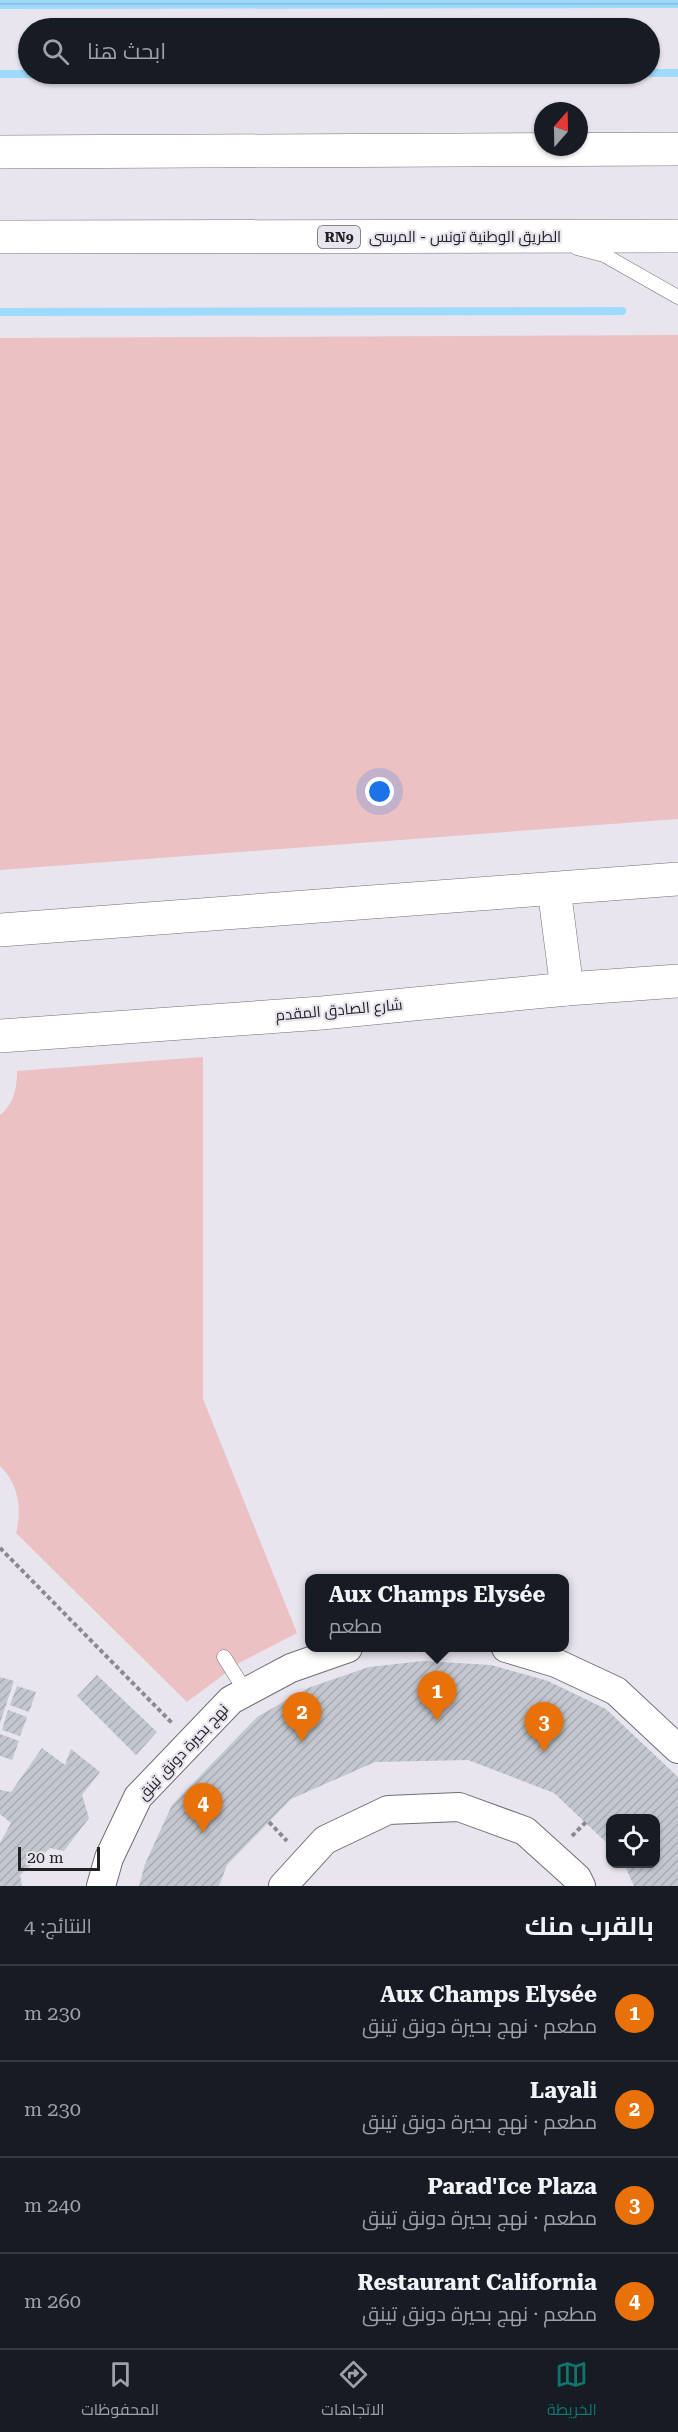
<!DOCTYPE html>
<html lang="ar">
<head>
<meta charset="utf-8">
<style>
  body { margin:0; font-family:"Roboto Serif",Cairo,serif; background:#20242c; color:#f1f3f6; direction:rtl }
  .controls { position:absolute; right:18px; bottom:18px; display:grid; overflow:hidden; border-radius:12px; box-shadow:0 2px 4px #0004 }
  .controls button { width:54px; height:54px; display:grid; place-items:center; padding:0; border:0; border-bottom:2px solid #363941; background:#171b24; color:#f1f3f6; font:30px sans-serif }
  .compass { position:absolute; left:534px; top:102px; width:54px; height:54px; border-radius:50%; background:#171b24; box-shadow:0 2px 4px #0004; rotate:20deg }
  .scale { position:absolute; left:18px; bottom:15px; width:82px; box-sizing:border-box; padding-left:6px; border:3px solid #232124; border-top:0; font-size:16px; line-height:21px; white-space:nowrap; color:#232124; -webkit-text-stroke:4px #e9e5ee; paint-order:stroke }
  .you { position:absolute; left:380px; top:792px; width:21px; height:21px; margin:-15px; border:4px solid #fff; border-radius:50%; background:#1a73e8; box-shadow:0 0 0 9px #1a73e833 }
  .badge { display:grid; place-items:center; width:39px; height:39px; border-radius:50%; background:#0f766e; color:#fff; font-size:20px; font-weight:700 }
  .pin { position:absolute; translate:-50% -50px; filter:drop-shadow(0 2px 3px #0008) }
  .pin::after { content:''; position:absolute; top:32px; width:21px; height:18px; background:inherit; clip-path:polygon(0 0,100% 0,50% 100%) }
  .popup { position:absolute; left:305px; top:1574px; width:264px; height:78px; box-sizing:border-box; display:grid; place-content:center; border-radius:12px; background:#171b24; filter:drop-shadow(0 2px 4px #0005); font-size:20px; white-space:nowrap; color:#9ea1a6 }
  .popup b { font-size:22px; color:#f1f3f6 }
  .popup::after { content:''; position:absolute; left:50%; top:100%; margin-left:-12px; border:12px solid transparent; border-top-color:#171b24 }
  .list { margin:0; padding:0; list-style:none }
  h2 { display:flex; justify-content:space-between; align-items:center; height:78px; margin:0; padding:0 24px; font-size:26px }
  h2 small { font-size:20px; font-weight:400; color:#9ea1a6 }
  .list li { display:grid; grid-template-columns:39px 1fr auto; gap:18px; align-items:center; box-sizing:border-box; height:96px; padding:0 24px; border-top:2px solid #363941 }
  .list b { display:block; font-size:22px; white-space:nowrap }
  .list p { margin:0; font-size:20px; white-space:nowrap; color:#9ea1a6 }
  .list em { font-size:20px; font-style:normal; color:#9ea1a6 }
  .icon { flex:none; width:33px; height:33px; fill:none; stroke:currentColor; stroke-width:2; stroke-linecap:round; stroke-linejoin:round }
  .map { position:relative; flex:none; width:678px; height:1886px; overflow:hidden; direction:ltr }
  .search { position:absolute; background:#171b24; box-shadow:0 2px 4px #0004; left:18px; right:18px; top:18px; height:66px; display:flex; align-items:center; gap:15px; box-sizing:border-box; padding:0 21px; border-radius:33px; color:#9ea1a6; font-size:22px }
  .sheet { height:462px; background:#171b24 }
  nav { display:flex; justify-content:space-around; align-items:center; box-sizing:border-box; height:84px; border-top:2px solid #363941; background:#171b24; font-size:16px; color:#9ea1a6 }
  nav a { display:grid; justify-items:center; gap:3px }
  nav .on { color:#0f766e }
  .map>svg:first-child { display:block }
  .green { fill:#ebc1c4 }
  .water { fill:url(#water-rules) }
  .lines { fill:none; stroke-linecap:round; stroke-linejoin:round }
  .stream { stroke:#9ddafc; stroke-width:8 }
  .building { fill:url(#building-hatch) }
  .lane-casing { stroke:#706e75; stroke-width:15 }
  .street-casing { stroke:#706e75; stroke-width:30 }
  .secondary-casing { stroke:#706e75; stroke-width:34 }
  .highway-casing { stroke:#706e75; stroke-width:34 }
  .path { stroke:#8c898f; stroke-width:4; stroke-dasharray:4.5 3; stroke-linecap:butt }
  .lane { stroke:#fff; stroke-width:14 }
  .street { stroke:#fff; stroke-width:28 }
  .secondary { stroke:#fff; stroke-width:33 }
  .highway { stroke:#fff; stroke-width:33 }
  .labels { text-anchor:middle; stroke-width:4.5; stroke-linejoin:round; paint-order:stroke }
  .shield { fill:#e9e5ee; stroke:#5e5c61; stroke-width:1.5 }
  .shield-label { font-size:14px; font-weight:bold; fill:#232124 }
  .street-label { font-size:15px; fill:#232124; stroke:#e9e5ee }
</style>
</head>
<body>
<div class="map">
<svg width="678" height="1886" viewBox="0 0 678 1886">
  <defs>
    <pattern id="water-rules" width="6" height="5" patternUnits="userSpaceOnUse" patternTransform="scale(1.5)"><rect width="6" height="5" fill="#9ddafc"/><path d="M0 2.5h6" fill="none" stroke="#87bbd8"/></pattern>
    <pattern id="building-hatch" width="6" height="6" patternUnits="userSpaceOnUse" patternTransform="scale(1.5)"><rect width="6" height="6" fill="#c3c7cf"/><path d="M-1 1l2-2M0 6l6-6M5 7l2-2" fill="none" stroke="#a7abb2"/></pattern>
  </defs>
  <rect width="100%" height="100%" fill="#e9e5ee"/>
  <g class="green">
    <polygon points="678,335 678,819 0,870 0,338"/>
    <path d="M203,1057V1399L297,1633L239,1663L187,1702L16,1533C22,1508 19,1485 0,1466V1115C14,1104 17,1088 17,1071Z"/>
  </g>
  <polygon class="water" points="0,0 678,0 678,8 0,9"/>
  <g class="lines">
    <g class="stream">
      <polyline points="650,73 678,73"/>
      <polyline points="0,74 132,74"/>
      <polyline points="0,312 622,311"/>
    </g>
  </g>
  <g class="building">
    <polygon points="423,1661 491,1665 548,1681 606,1709 678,1777 678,1886 634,1886 624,1864 656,1864 656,1818 610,1818 610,1846 554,1793 468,1760 375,1762 291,1799 227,1865 219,1886 139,1886 145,1864 172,1805 257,1717 308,1688 369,1667"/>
    <polygon points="97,1675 157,1732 136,1755 77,1696"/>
    <polygon points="0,1677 14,1681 0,1723"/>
    <polygon points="17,1686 36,1692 29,1712 10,1705"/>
    <polygon points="8,1710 27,1717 20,1736 2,1730"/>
    <polygon points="0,1734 19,1741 12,1760 0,1756"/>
    <polygon points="42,1748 65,1765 71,1749 100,1772 82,1795 89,1818 64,1851 50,1848 20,1875 22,1886 0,1886 0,1843 11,1823 0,1814 0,1790 11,1792"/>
  </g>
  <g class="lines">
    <defs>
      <g id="lane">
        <polyline points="577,248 604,255 678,297"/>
        <polyline points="224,1657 246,1692"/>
      </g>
      <g id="street">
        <polyline points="506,1648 556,1663 616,1691 678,1749"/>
        <polyline points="101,1886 109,1858 138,1797 231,1700 291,1668 348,1648"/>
        <polyline points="283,1886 325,1840 388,1810 459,1807 525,1831 577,1878 581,1886"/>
      </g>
      <g id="secondary">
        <polyline points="554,889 567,989"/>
        <polyline points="0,930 678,879"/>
        <polyline points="0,1036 322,1013 567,989 678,981"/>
      </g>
      <g id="highway">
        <polyline points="0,152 678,149"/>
        <polyline points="0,237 678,236"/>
      </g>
    </defs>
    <use href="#lane" class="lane-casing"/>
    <use href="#street" class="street-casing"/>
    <use href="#secondary" class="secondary-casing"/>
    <use href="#highway" class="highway-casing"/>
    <g class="path">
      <polyline points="0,1548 172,1723"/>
      <polyline points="269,1822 287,1841"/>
      <polyline points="572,1836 586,1822"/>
    </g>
    <use href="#lane" class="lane"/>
    <use href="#street" class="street"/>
    <use href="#secondary" class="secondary"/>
    <use href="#highway" class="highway"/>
  </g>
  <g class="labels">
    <rect class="shield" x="318" y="226" width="42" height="22" rx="4.5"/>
    <g class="shield-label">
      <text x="339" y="242">RN9</text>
    </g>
    <g class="street-label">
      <text x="465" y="242">الطريق الوطنية تونس - المرسى</text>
      <text transform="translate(339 1010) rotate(-5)" y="5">شارع الصادق المقدم</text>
      <text transform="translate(183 1752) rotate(-47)" y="5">نهج بحيرة دونق تينق</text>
    </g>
  </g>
</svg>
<div class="controls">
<button><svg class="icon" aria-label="locate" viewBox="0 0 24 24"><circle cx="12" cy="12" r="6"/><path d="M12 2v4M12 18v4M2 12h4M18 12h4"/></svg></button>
</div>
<svg class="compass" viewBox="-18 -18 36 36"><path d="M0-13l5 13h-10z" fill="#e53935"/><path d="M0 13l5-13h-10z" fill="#9ea1a6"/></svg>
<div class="scale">20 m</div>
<div class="you"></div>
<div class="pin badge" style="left:437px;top:1721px;background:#e8710a">1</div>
<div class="popup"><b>Aux Champs Elysée</b>مطعم</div>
<div class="pin badge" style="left:302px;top:1742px;background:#e8710a">2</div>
<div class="pin badge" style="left:544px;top:1752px;background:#e8710a">3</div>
<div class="pin badge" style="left:203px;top:1833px;background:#e8710a">4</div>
<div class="search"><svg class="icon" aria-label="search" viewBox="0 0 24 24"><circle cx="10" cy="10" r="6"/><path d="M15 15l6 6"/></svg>ابحث هنا</div>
</div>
<section class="sheet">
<h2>بالقرب منك<small>النتائج: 4</small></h2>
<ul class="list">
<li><span class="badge" style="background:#e8710a">1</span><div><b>Aux Champs Elysée</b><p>مطعم · نهج بحيرة دونق تينق</p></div><em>230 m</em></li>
<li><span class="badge" style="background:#e8710a">2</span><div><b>Layali</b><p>مطعم · نهج بحيرة دونق تينق</p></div><em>230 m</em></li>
<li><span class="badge" style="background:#e8710a">3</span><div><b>Parad'Ice Plaza</b><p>مطعم · نهج بحيرة دونق تينق</p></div><em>240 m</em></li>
<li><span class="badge" style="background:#e8710a">4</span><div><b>Restaurant California</b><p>مطعم · نهج بحيرة دونق تينق</p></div><em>260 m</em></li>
</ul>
</section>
<nav>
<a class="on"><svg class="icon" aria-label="map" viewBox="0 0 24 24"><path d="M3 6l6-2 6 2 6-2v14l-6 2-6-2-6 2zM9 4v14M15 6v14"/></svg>الخريطة</a>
<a><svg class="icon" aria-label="directions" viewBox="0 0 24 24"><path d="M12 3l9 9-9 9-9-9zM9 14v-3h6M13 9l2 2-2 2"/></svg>الاتجاهات</a>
<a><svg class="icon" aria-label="saved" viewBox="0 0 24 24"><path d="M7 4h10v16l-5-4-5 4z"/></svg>المحفوظات</a>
</nav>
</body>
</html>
